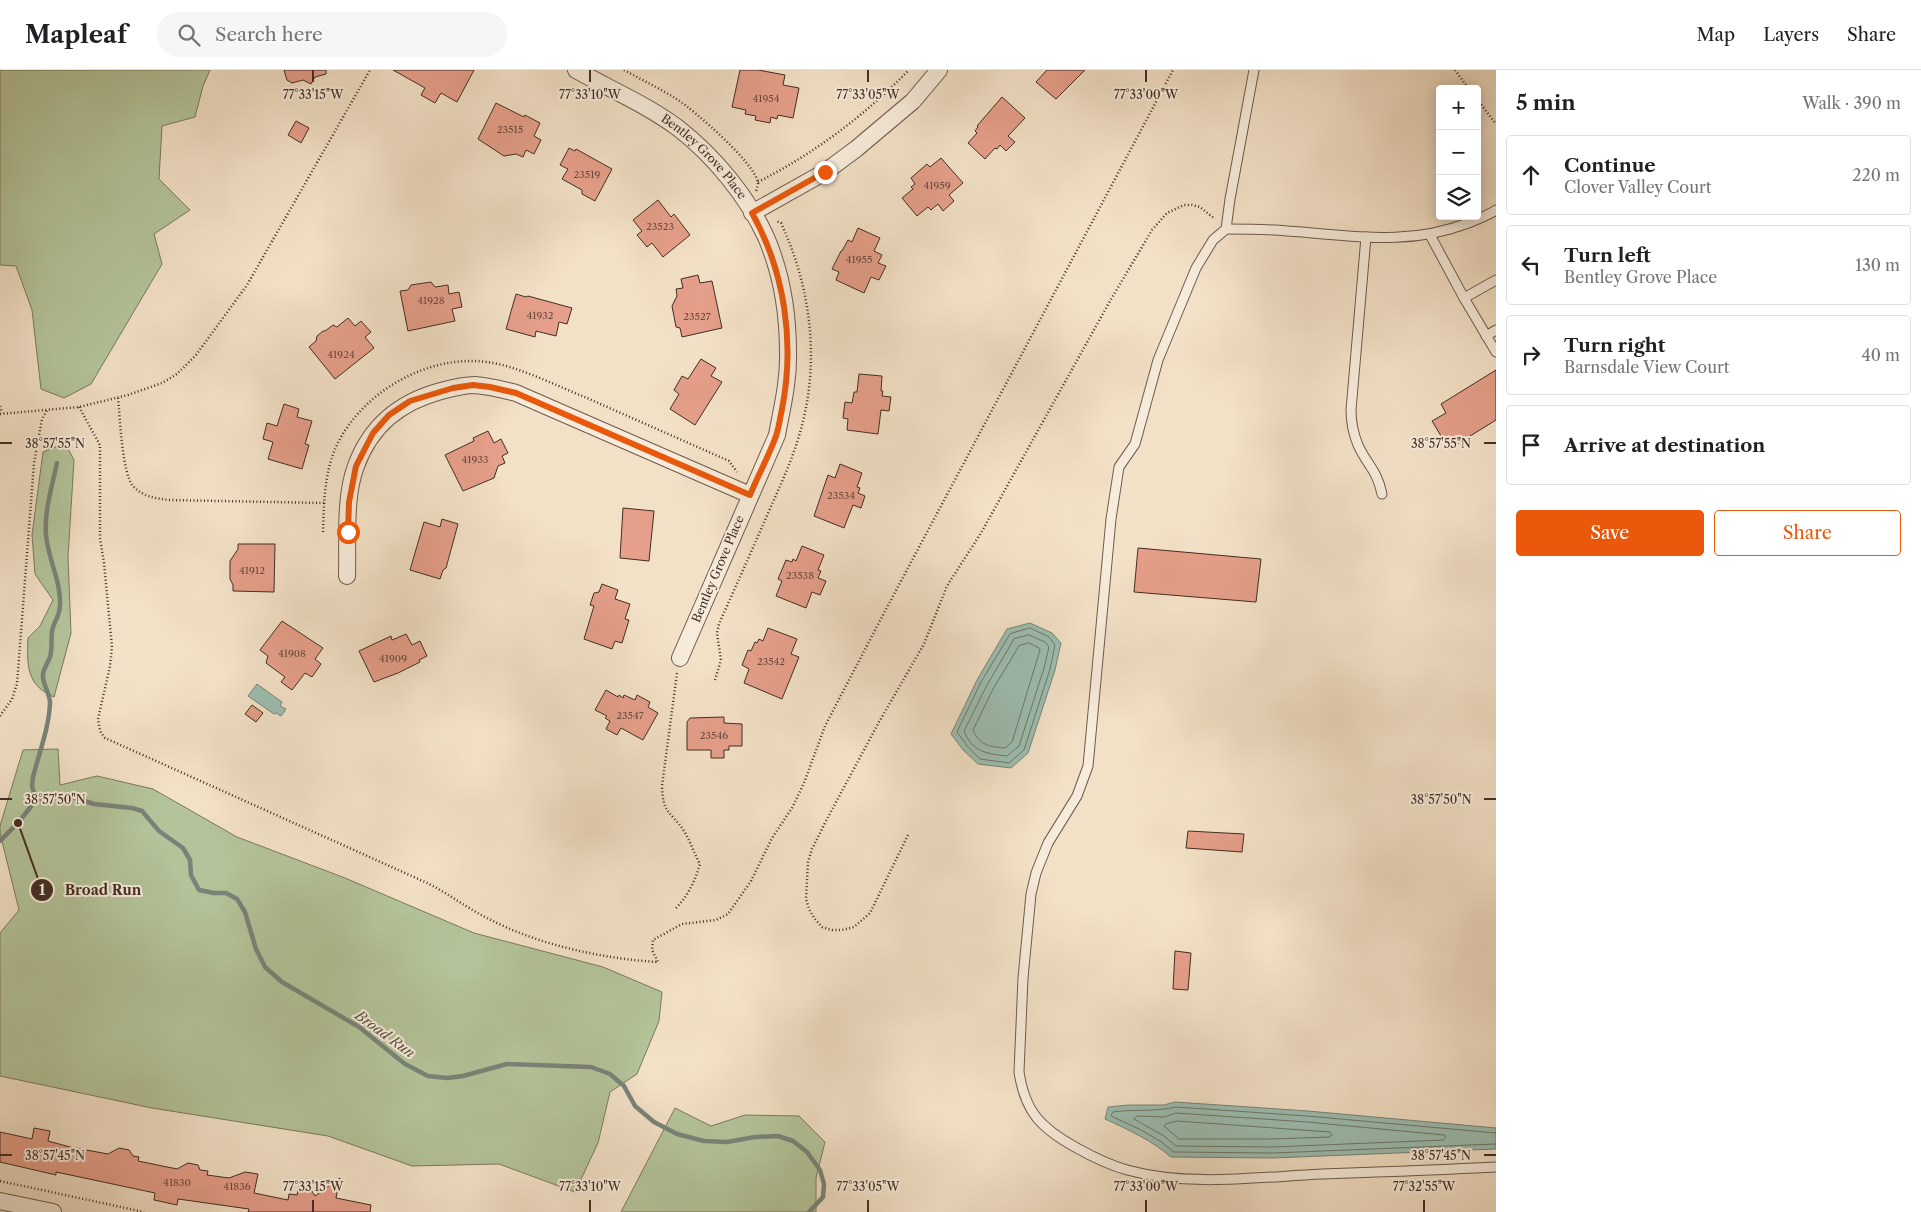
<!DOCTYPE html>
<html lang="en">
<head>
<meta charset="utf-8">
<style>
  body { margin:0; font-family:"Libre Caslon Text",serif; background:#f6f6f6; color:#202124 }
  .controls { position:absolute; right:15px; top:15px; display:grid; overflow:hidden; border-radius:5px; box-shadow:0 2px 12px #0003 }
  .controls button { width:45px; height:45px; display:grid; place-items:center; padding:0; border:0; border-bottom:1px solid #e0e0e0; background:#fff; color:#202124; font:25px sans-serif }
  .stop { position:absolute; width:15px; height:15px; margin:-11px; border:4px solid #ea580c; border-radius:50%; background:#fff }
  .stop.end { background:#ea580c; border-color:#fff; box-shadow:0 1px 5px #0008 }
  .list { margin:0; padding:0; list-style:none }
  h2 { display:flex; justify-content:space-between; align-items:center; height:65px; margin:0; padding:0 20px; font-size:21px }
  h2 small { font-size:16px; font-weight:400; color:#757577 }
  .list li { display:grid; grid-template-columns:32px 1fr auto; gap:15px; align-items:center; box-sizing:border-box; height:80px; margin:0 10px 10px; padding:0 10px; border:1px solid #e0e0e0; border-radius:5px }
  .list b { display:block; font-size:19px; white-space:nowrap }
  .list p { margin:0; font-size:16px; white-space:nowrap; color:#757577 }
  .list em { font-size:16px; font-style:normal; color:#757577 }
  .actions { display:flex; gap:10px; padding:15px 20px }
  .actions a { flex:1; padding:11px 0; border:1px solid #ea580c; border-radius:5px; text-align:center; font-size:18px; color:#ea580c }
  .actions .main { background:#ea580c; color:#fff }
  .icon { flex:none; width:28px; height:28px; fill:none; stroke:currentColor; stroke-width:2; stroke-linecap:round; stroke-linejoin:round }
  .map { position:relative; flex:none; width:1496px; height:1142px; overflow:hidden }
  header { display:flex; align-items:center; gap:30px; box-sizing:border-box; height:70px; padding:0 25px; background:#fff; border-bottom:1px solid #e0e0e0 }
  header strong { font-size:24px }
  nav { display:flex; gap:28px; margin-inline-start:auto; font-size:18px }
  .search { width:350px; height:45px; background:#f6f6f6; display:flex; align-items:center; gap:12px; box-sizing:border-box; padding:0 18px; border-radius:28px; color:#757577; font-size:19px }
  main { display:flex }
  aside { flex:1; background:#fff }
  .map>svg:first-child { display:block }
  .green { fill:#b4c49a; stroke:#7b785f }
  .water { fill:#9cbeb1; stroke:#788479 }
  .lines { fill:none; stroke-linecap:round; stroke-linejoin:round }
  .shore { stroke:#6f766a; stroke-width:1 }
  .stream { stroke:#788479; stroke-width:4.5 }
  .building { fill:#e69f8a; stroke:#422d24 }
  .lane-casing { stroke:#6e5a4d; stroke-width:11 }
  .street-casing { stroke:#6e5a4d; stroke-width:18 }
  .path { stroke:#422d24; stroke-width:2.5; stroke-dasharray:1 2.5; stroke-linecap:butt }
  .lane { stroke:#f7ecdb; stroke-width:9 }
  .street { stroke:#f7ecdb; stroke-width:16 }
  .route { stroke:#ea580c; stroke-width:6 }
  .ticks { fill:none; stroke:#422d24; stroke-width:2 }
  .labels { text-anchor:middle; stroke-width:4; stroke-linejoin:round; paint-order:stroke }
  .number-label { font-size:10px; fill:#6b4a3e }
  .street-label { font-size:12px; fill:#422d24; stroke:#f7ecdb }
  .water-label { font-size:14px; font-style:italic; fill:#585147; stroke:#f7ecdb }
  .ticks-label { font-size:12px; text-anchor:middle; fill:#422d24; stroke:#f7ecdb; stroke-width:4; stroke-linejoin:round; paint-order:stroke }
  .leader { fill:none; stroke:#422d24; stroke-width:2 }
  .callout-dot { fill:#422d24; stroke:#f7ecdb; stroke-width:2 }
  .mark-label { font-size:15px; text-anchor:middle; font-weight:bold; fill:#fff }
  .callout-label { font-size:14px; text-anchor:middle; font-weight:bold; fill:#422d24; stroke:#f7ecdb; stroke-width:4; stroke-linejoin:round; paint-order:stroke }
</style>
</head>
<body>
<header>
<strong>Mapleaf</strong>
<div class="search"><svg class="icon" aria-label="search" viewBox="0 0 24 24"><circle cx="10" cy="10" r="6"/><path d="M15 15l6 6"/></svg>Search here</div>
<nav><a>Map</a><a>Layers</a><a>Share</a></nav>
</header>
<main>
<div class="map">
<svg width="1496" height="1142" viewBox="0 0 1496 1142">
  <rect width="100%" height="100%" fill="#f3e1c7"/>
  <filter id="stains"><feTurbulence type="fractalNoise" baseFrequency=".004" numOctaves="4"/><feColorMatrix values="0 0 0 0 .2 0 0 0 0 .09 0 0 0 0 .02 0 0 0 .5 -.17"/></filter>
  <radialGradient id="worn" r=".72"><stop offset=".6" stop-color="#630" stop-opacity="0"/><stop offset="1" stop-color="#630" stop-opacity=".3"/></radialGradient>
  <g class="green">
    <polygon points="0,0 210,0 203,16 195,47 162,56 159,109 190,140 154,164 162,194 91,314 64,328 41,319 32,240 16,196 0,195"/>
    <path d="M65,373L74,390L68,487L71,563L54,627C26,615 27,595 28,568L40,556L53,530L35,504L32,465L43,382Z"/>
    <polygon points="58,679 60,715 97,706 153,719 237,767 345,808 474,863 603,897 662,922 659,951 637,1004 610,1022 598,1073 575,1122 499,1094 412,1096 328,1066 152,1038 0,1006 0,863 19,840 0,763 0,756 23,680"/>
    <polygon points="675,1038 711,1056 745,1045 799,1046 825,1072 816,1108 816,1142 621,1142"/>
  </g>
  <g class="water">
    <polygon points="1030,553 1052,563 1061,573 1055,600 1028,683 1011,698 978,694 964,681 951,664 977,610 1007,559"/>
    <polygon points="257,614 282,632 280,636 286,639 281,646 276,643 274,644 248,626"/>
    <path d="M1175,1032L1308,1041L1496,1058V1079L1273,1088L1171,1087C1151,1070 1129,1060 1105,1049L1108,1037L1129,1035H1164Z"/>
  </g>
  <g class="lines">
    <g class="shore">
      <polygon points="1030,558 1049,567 1055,575 1050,599 1024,680 1009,693 980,689 968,677 957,662 981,612 1010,564"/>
      <path d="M1029,565L1045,572L1049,577L1044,598L1019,676L1007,686C988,684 972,682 964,661L987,615L1014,569Z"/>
      <path d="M1029,573L1039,578L1040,580L1012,672L1005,678C990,677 979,675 973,660L993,619L1019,576Z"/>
      <polygon points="1176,1043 1307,1052 1444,1065 1446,1067 1444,1070 1273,1077 1176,1076 1164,1066 1134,1049 1137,1046 1164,1047"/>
      <polygon points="1177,1051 1330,1062 1332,1065 1329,1067 1273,1069 1179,1069 1164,1056 1166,1054"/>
      <path d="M1496,1063L1307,1046L1176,1037C1155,1042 1134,1039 1113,1042L1111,1045L1113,1047L1141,1060L1160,1071L1174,1082L1273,1083L1496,1074"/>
    </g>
    <g class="stream">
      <polyline points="36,730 44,730 59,726 75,728 94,734 132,738 142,741 159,761 183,778 190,790 191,805 199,820 214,823 226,823 237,829 245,842 256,879 265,897 282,912 359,957 405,994 428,1006 447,1008 463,1006 507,994 591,997 610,1004 624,1016 635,1036 654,1052 677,1064 704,1071 727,1072 755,1067 778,1066 793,1071 807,1082 820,1100 824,1114 823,1127 809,1142"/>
      <path d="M36,730L32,716L33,707C39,683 49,658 50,633C50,622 42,615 43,604C44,597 48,593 50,587C53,577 50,566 53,557C56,549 60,544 60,535C61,511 48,489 46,465C44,442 52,416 57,393"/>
      <polyline points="0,771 18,753 36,730"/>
    </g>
  </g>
  <g class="building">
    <polygon points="284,0 326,0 326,4 315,7 311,14 303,10 292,13 287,10"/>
    <polygon points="393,0 474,0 457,32 441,23 435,33 421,25 425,18"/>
    <polygon points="740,0 758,0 785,5 783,15 799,18 793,48 778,45 777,49 771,47 770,53 755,50 756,46 745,44 746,40 732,37"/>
    <polygon points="1047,0 1085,0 1056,29 1036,12"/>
    <polygon points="1002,27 1025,48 1008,66 1015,72 1006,81 1000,75 997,79 995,78 985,89 968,73 977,63 975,61 978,57 977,56"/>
    <polygon points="496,33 524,47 525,45 540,53 534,66 541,70 534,84 526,80 523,87 516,84 504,86 478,69"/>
    <polygon points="296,51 309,58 301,73 288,65"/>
    <polygon points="569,78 575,81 576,79 612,99 595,131 582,124 582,120 562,109 568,99 560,95"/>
    <polygon points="941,88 963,113 949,125 954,131 943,141 938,134 931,140 928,137 917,146 902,128 913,119 911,117 915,114 911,108 927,94 930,97"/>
    <polygon points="658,130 671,147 674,144 690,165 663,187 652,173 647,177 637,165 642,161 633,150"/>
    <polygon points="858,158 880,168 874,181 882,185 878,193 886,196 879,210 871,207 864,223 836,210 839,202 832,199 841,181 842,181 848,170 852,172"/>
    <polygon points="698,205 700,213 712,211 722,258 682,267 680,258 676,257 672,236 677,226 676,219 683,218 681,209"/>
    <polygon points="431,212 435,217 448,215 449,224 459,222 462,237 452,239 455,251 408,261 400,221 408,220 411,215"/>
    <polygon points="516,224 526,227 528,226 572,238 567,254 559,252 556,266 536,261 535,267 506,259"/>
    <polygon points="348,248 355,256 361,251 371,262 365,267 374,278 335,309 309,277 316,271 317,266 323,261 325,261 333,255 337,257"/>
    <polygon points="701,289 716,298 711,306 722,312 695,355 670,339 679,324 674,320 682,306 688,309"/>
    <polygon points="1496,300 1496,350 1449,379 1432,351 1446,343 1441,334"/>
    <polygon points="859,304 882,306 881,321 883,321 882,326 891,327 889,341 881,340 878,364 847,360 848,349 843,348 845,332 852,333 854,322 857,322"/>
    <polygon points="284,334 299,339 297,347 312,351 305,374 309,375 302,399 268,389 273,372 263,369 267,353 277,356"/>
    <polygon points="488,361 494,373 501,369 508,383 502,386 505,393 498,396 494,408 463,421 445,385 474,371 473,368"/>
    <polygon points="840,394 862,403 857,417 860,418 858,423 865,426 861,438 853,435 844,458 814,446 828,405 835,408"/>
    <polygon points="623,438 654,441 649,491 620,488"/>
    <polygon points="442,449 458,454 446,498 443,500 440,509 410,500 424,452 440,457"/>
    <polygon points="238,474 275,474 274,522 233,521 233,515 230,509 230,491 238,479"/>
    <polygon points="802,476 824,485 818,500 821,501 818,508 826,511 820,525 812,522 806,538 776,526 782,511 778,509 786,490 792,492 793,489 796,491"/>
    <polygon points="1138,478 1261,489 1256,532 1134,522"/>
    <polygon points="602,514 618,520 615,529 630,534 625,549 629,550 622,573 615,571 612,579 584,569 594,536 590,535 594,523 599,522"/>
    <polygon points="282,551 323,578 315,589 321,594 312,607 305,603 292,620 281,612 285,607 266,593 268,586 260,580"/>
    <polygon points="768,558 797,569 791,584 799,587 782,629 744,613 749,599 742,595 748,580 751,581 755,572 757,573 759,569 763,571"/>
    <polygon points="406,564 412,575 420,571 427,586 419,590 420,592 398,603 374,612 359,581 391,566 392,570"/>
    <polygon points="606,620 618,627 619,625 623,628 624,625 635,630 637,625 650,632 648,637 658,643 643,670 621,658 617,665 606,659 610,651 605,648 607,646 595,640"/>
    <polygon points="252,635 263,643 256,652 245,644"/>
    <polygon points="724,647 724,653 742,654 742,676 729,676 729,680 724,680 724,688 711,688 711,680 687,680 687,652 690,648"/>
    <polygon points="1188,761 1244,764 1242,782 1186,778"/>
    <polygon points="1175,881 1191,883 1188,920 1173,919"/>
    <polygon points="34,1058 50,1061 48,1071 70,1077 108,1084 119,1078 129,1080 133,1086 139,1087 138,1091 177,1099 188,1093 198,1095 200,1100 208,1101 207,1105 229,1108 245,1102 258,1104 254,1123 288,1130 289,1124 297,1125 299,1116 310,1118 315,1126 340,1108 336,1128 371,1135 370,1142 248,1142 249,1139 178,1129 177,1135 154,1130 155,1123 56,1102 56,1105 0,1092 0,1062 32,1069"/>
  </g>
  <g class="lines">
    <defs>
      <g id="lane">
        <path d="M1254,0L1230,129L1226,159L1213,170L1196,198L1158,290L1135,374L1119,397L1111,449L1088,696L1077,726L1048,773L1036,803L1031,824L1023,908L1019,1002C1025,1042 1041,1058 1075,1077C1091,1086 1109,1095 1127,1100C1190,1117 1258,1107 1322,1104C1380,1102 1438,1100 1496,1097"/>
        <path d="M1226,159C1246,159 1267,159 1287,161C1351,165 1406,177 1468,153C1478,149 1487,146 1496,140"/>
        <polyline points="1430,165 1464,228 1496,282"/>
        <path d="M1366,167L1351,340C1351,352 1353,363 1358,375C1367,395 1377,400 1382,424"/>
        <polyline points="1464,228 1496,210"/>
        <polyline points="1486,266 1496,260"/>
      </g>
      <g id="street">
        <path id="s1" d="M576,0C610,19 647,35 678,58C714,86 747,126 766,167C781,202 788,244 788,282C789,310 782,338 777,365L680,588"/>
        <polyline points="752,143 825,102 856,79 913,31 939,0"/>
        <path d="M347,506C348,472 344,427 356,396C371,355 400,332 441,321C452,318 464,315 475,315C489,316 503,320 516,323L750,425"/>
        <polyline points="0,1131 53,1142"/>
      </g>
    </defs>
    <use href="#lane" class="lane-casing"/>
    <use href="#street" class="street-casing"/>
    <g class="path">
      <path d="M624,0C642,10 661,19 678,30C695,41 756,94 758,113C758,115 757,118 756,121"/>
      <polyline points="1455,0 1469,19"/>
      <polyline points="1477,29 1496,54"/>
      <path d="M758,112C815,83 864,46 909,0"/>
      <path d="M118,328C120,347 122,403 133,416C143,427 155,428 168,430L324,433"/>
      <polyline points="0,336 2,343"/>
      <path d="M79,337L100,375V468L104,493L112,577L110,596L98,649L100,661L105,668L425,812C448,823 468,839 491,850C539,875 604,889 658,892L652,880L653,870L682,854L716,850L728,844L751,811L772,768L792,738L804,713L825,656L884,543L1173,0"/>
      <polyline points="0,344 79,337 128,325 162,313 177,304 196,285 247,215 370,0"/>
      <path d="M323,462C324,434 324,406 335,379C359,324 426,284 487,292C518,296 557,316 587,328C634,349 682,370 729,391L737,402"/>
      <path d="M715,610L721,590L717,563L719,554C734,520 750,485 765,450C780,416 796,383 804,347C819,282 809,213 781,153L776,151"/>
      <polyline points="0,646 12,629 17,614 34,393 42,349 47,340"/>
      <polyline points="908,765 870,843 854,857 842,860 832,860 822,857 814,848 809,839 806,829 808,792 812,779 827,749 879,652 924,574 947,516 981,463 1110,231 1152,160 1167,143 1184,135 1192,135 1200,137 1215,149"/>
      <path d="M676,838C688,826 695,811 700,794C694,783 690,771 684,761C670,740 663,745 662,716L677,603"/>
      <polyline points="0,1111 144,1142"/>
    </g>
    <use href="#lane" class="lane"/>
    <use href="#street" class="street"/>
  </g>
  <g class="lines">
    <path class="route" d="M348,462L349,432L356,396L373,363L389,345L410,331L453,318L473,315L490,317L516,323L750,425C758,405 769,386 776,366C779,357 780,348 782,339C795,273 785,202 752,143L825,102"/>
  </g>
  <path class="ticks" d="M313,0V12M590,0V12M868,0V12M1146,0V12M0,373H12M1484,373H1496M0,729H12M1484,729H1496M0,1085H12M1484,1085H1496M313,1130V1142M590,1130V1142M868,1130V1142M1146,1130V1142M1424,1130V1142"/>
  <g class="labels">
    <g class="number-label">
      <text x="766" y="32">41954</text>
      <text x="510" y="63">23515</text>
      <text x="587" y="108">23519</text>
      <text x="937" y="119">41959</text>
      <text x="660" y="160">23523</text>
      <text x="859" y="193">41955</text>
      <text x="431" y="234">41928</text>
      <text x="540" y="249">41932</text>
      <text x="697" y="250">23527</text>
      <text x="341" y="288">41924</text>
      <text x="475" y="393">41933</text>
      <text x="841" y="429">23534</text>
      <text x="252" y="504">41912</text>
      <text x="800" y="509">23538</text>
      <text x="292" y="587">41908</text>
      <text x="393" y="592">41909</text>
      <text x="771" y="595">23542</text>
      <text x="630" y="649">23547</text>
      <text x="714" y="669">23546</text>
      <text x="177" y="1116">41830</text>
      <text x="237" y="1120">41836</text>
    </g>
    <g class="street-label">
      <text dy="4" stroke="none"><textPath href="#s1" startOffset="156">Bentley Grove Place</textPath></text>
      <text transform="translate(718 499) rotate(-67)" y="4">Bentley Grove Place</text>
    </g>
    <g class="water-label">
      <text transform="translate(385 964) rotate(36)" y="5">Broad Run</text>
    </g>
  </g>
  <g class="ticks-label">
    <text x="313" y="29">77°33'15"W</text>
    <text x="590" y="29">77°33'10"W</text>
    <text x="868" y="29">77°33'05"W</text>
    <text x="1146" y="29">77°33'00"W</text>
    <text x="55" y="378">38°57'55"N</text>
    <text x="1441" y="378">38°57'55"N</text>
    <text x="55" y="734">38°57'50"N</text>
    <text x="1441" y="734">38°57'50"N</text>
    <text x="55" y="1090">38°57'45"N</text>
    <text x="1441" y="1090">38°57'45"N</text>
    <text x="313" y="1121">77°33'15"W</text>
    <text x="590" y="1121">77°33'10"W</text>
    <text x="868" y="1121">77°33'05"W</text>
    <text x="1146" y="1121">77°33'00"W</text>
    <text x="1424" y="1121">77°32'55"W</text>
  </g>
  <path class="leader" d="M18 753L42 820"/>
  <g class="callout-dot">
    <circle cx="18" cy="753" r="5"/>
    <circle cx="42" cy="820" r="12"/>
  </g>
  <g class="mark-label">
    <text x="42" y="825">1</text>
  </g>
  <g class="callout-label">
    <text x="103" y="825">Broad Run</text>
  </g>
  <rect width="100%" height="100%" filter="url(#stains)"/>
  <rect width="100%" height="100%" fill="url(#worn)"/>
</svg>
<div class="controls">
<button>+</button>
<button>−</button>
<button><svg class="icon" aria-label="layers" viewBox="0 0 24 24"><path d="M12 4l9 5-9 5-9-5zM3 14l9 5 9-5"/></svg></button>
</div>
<div class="stop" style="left:348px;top:462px"></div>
<div class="stop end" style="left:825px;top:102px"></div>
</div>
<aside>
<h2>5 min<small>Walk · 390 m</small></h2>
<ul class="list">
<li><svg class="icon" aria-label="ahead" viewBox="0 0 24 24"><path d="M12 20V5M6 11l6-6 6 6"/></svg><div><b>Continue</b><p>Clover Valley Court</p></div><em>220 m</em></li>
<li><svg class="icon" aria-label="left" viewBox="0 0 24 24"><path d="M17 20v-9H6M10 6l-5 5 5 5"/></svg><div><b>Turn left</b><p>Bentley Grove Place</p></div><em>130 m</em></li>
<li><svg class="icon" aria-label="right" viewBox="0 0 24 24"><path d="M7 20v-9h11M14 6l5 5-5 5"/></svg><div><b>Turn right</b><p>Barnsdale View Court</p></div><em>40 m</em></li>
<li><svg class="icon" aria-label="arrive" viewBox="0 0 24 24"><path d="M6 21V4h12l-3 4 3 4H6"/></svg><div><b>Arrive at destination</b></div></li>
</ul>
<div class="actions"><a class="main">Save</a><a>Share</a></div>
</aside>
</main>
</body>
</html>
